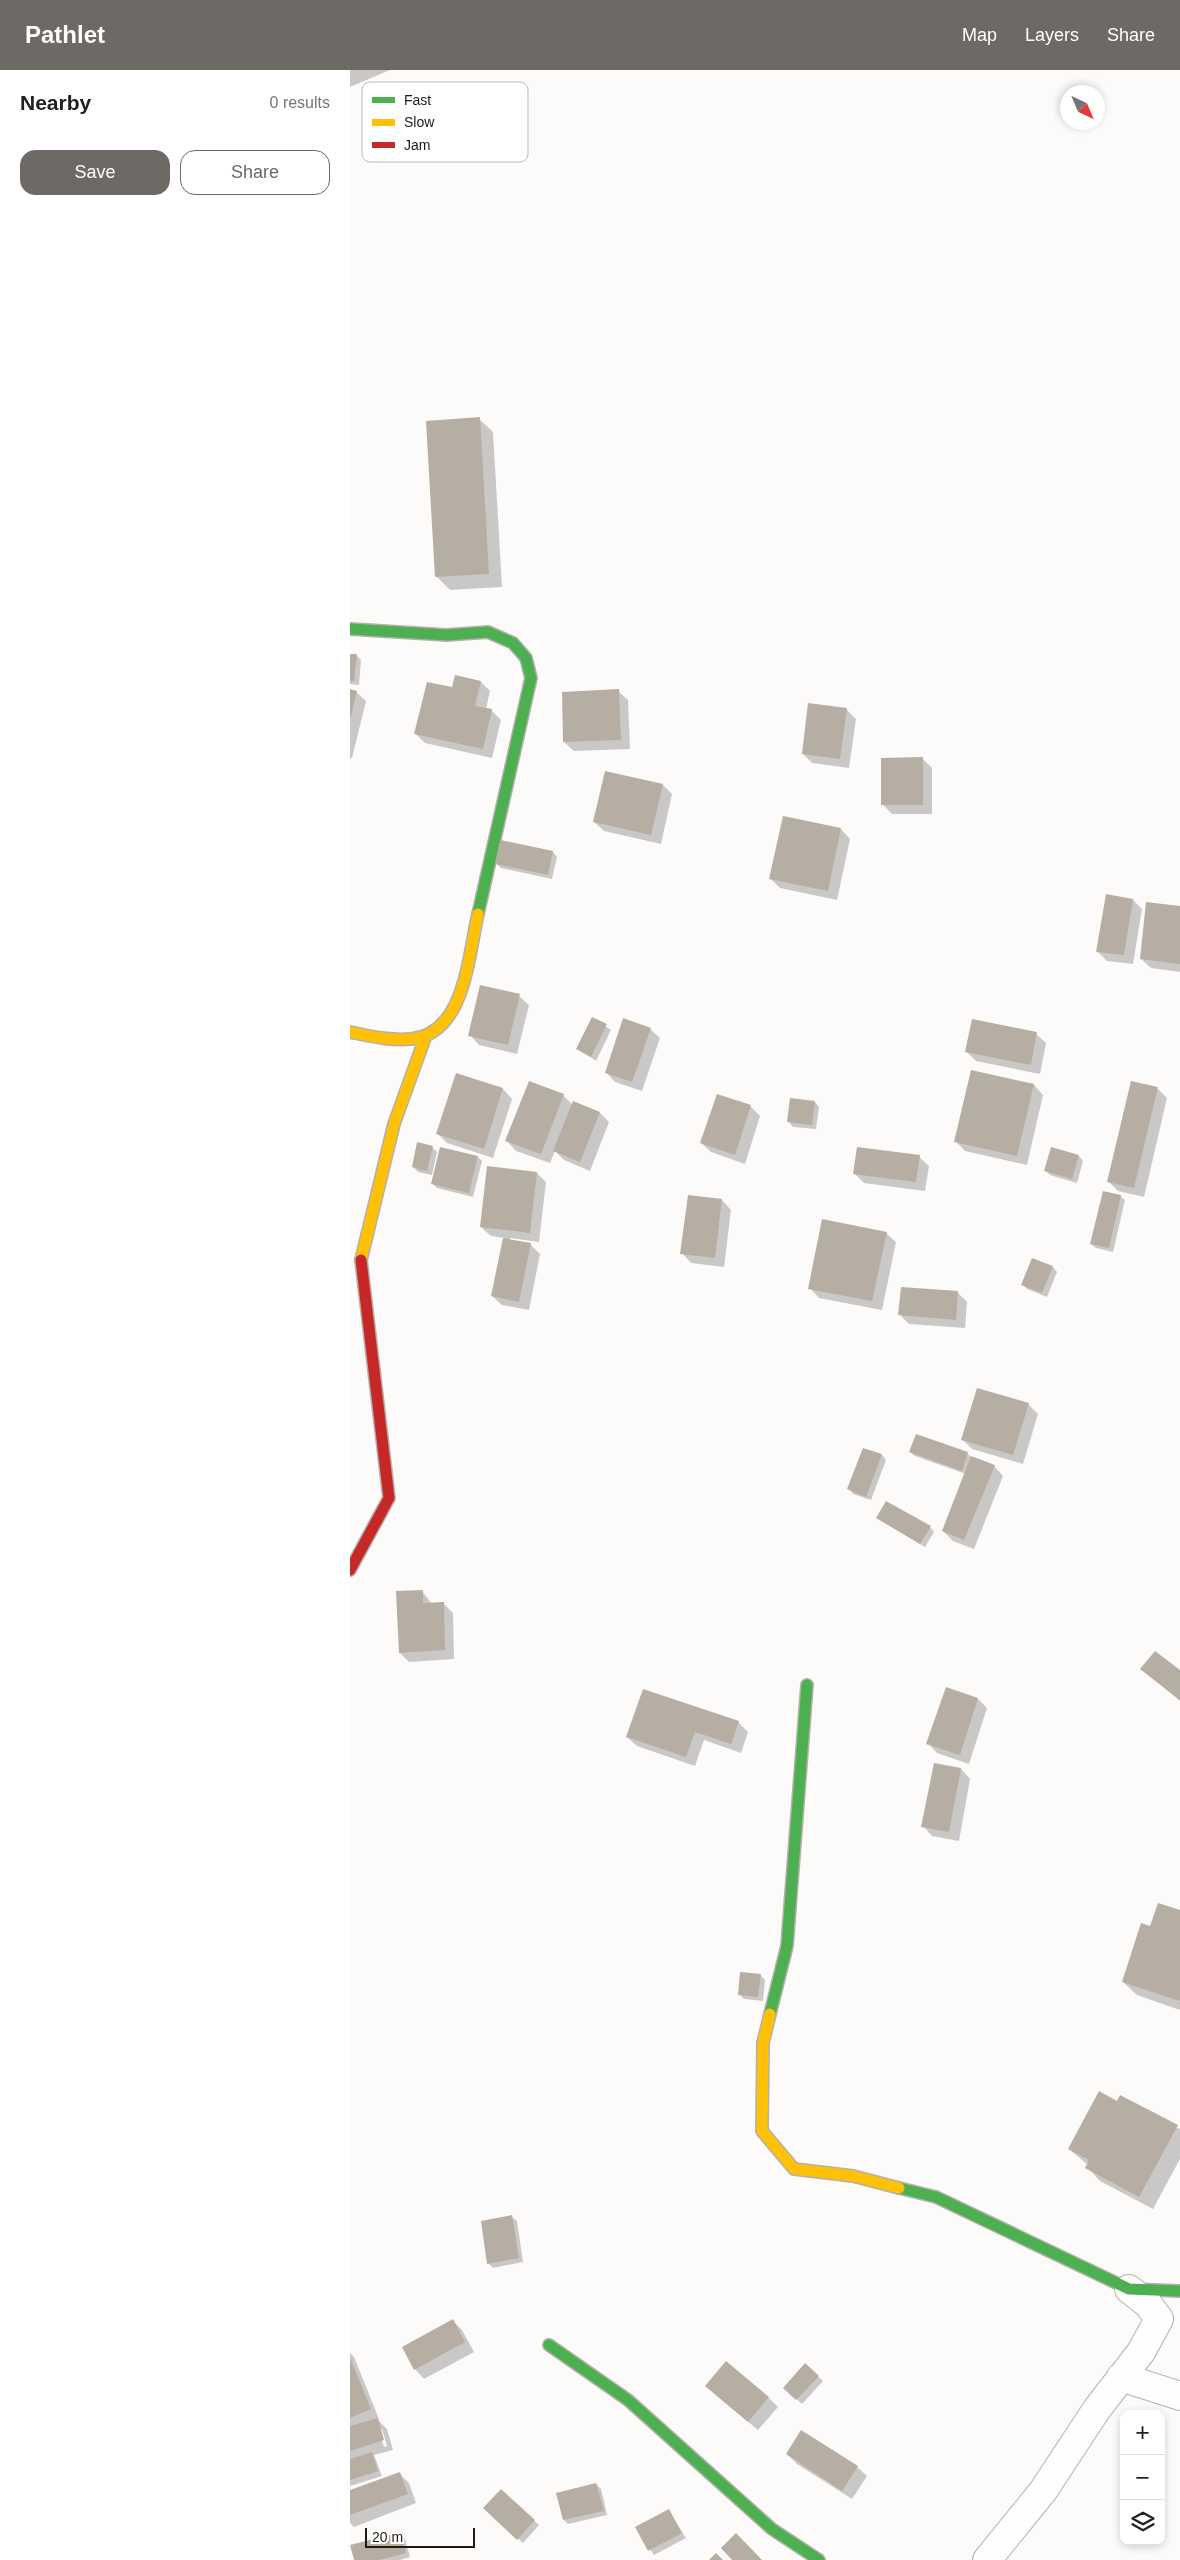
<!DOCTYPE html>
<html lang="en">
<head>
<meta charset="utf-8">
<style>
  body { margin:0; font-family:Helvetica,sans-serif; background:#f6f6f6; color:#202124 }
  .controls { position:absolute; right:15px; bottom:15px; display:grid; overflow:hidden; border-radius:10px; box-shadow:0 2px 8px #0003 }
  .controls button { width:45px; height:45px; display:grid; place-items:center; padding:0; border:0; border-bottom:1px solid #e0e0e0; background:#fff; color:#202124; font:25px sans-serif }
  .compass { position:absolute; left:710px; top:15px; width:45px; height:45px; border-radius:50%; background:#fff; box-shadow:0 2px 8px #0003; rotate:136deg }
  .scale { position:absolute; left:15px; bottom:12px; width:110px; box-sizing:border-box; padding-left:5px; border:2px solid #1f1a14; border-top:0; font-size:14px; line-height:18px; white-space:nowrap; color:#1f1a14; -webkit-text-stroke:4px #fff; paint-order:stroke }
  .list { margin:0; padding:0; list-style:none }
  h2 { display:flex; justify-content:space-between; align-items:center; height:65px; margin:0; padding:0 20px; font-size:21px }
  h2 small { font-size:16px; font-weight:400; color:#757577 }
  .actions { display:flex; gap:10px; padding:15px 20px }
  .actions a { flex:1; padding:11px 0; border:1px solid #6d6964; border-radius:15px; text-align:center; font-size:18px; color:#6d6964 }
  .actions .main { background:#6d6964; color:#fff }
  .icon { flex:none; width:28px; height:28px; fill:none; stroke:currentColor; stroke-width:2; stroke-linecap:round; stroke-linejoin:round }
  .map { position:relative; flex:none; width:830px; height:2490px; overflow:hidden }
  header { display:flex; align-items:center; gap:30px; box-sizing:border-box; height:70px; padding:0 25px; background:#6d6964; color:#fff }
  header strong { font-size:24px }
  nav { display:flex; gap:28px; margin-inline-start:auto; font-size:18px }
  main { display:flex }
  aside { flex:1; background:#fff }
  .map>svg:first-child { display:block }
  .shadow { fill:#0003; fill-rule:evenodd }
  .building { fill:#b6ada3 }
  .lines { fill:none; stroke-linecap:round; stroke-linejoin:round }
  .street-casing { stroke:#b4b0ac; stroke-width:30 }
  .fast-casing { stroke:#b4b0ac; stroke-width:14 }
  .slow-casing { stroke:#b4b0ac; stroke-width:14 }
  .jam-casing { stroke:#b4b0ac; stroke-width:14 }
  .street { stroke:#fffefe; stroke-width:28 }
  .fast { stroke:#4caf50; stroke-width:11 }
  .slow { stroke:#ffc107; stroke-width:11 }
  .jam { stroke:#c62828; stroke-width:11 }
  .key { fill:#fff; stroke:#bcbab8; stroke-width:1 }
  .key-label { font-size:14px; fill:#1f1a14 }
</style>
</head>
<body>
<header>
<strong>Pathlet</strong>
<nav><a>Map</a><a>Layers</a><a>Share</a></nav>
</header>
<main>
<aside>
<h2>Nearby<small>0 results</small></h2>
<ul class="list">
</ul>
<div class="actions"><a class="main">Save</a><a>Share</a></div>
</aside>
<div class="map">
<svg width="830" height="2490" viewBox="0 0 830 2490">
  <rect width="100%" height="100%" fill="#fdfbf9"/>
  <g class="shadow">
    <polygon points="0,0 40,0 0,17"/>
    <polygon points="129,349 143,362 152,517 100,520 86,506"/>
    <polygon points="0,585 6,585 11,590 9,615 0,614"/>
    <polygon points="131,612 140,621 136,639 141,640 151,650 142,688 75,673 66,664 102,619"/>
    <polygon points="0,620 6,622 16,631 2,688 0,688"/>
    <polygon points="268,621 278,630 280,679 224,681 214,672"/>
    <polygon points="496,639 506,649 499,698 462,693 453,684"/>
    <polygon points="572,688 582,698 582,744 542,744 533,735"/>
    <polygon points="313,715 322,724 311,774 254,761 244,752"/>
    <polygon points="491,759 500,769 487,830 430,818 421,809"/>
    <polygon points="203,782 207,787 202,809 151,798 146,793"/>
    <polygon points="783,830 792,839 783,894 757,891 747,881"/>
    <polygon points="830,837 830,902 801,898 791,889"/>
    <polygon points="169,926 179,935 167,984 129,975 120,965"/>
    <polygon points="243,948 261,960 246,991 228,979"/>
    <polygon points="300,959 310,968 292,1021 265,1012 256,1002"/>
    <polygon points="686,964 696,973 690,1004 626,991 616,981"/>
    <polygon points="622,1001 684,1015 693,1025 677,1095 615,1081 605,1071"/>
    <polygon points="106,1005 153,1019 162,1029 143,1088 97,1073 88,1064"/>
    <polygon points="808,1019 817,1028 794,1127 768,1121 759,1112"/>
    <polygon points="213,1025 223,1035 250,1043 259,1052 240,1101 214,1090 205,1081 200,1093 166,1081 157,1071"/>
    <polygon points="367,1026 401,1037 410,1046 395,1094 361,1082 351,1073"/>
    <polygon points="465,1032 469,1037 466,1059 443,1057 439,1052"/>
    <polygon points="82,1077 87,1082 82,1105 68,1102 63,1097"/>
    <polygon points="702,1079 729,1086 733,1091 727,1113 700,1105 696,1101"/>
    <polygon points="128,1087 132,1091 123,1127 87,1118 82,1113"/>
    <polygon points="569,1087 579,1096 575,1121 514,1113 505,1104"/>
    <polygon points="187,1103 196,1112 189,1172 160,1168 160,1170 181,1175 190,1184 179,1240 152,1235 142,1226 154,1168 141,1166 131,1157"/>
    <polygon points="770,1126 775,1130 763,1182 746,1178 741,1174"/>
    <polygon points="372,1130 381,1140 374,1197 341,1193 332,1183"/>
    <polygon points="536,1163 546,1172 532,1240 469,1228 460,1218"/>
    <polygon points="703,1197 707,1202 697,1227 677,1219 673,1215"/>
    <polygon points="608,1223 617,1232 615,1258 559,1254 549,1244"/>
    <polygon points="678,1334 688,1344 673,1394 622,1379 613,1370"/>
    <polygon points="560,1382 617,1383 622,1388 644,1396 653,1406 624,1479 603,1471 593,1461 616,1404 565,1386"/>
    <polygon points="532,1385 536,1390 521,1430 503,1424 499,1419"/>
    <polygon points="527,1448 580,1457 584,1462 575,1477"/>
    <polygon points="72,1521 82,1534 93,1533 103,1543 104,1589 59,1592 50,1583"/>
    <polygon points="792,1599 830,1602 830,1631 802,1608"/>
    <polygon points="628,1629 637,1638 619,1694 587,1683 578,1673"/>
    <polygon points="388,1652 398,1662 391,1683 354,1670 345,1696 287,1676 277,1667"/>
    <polygon points="585,1694 611,1699 620,1709 609,1771 582,1766 573,1756"/>
    <polygon points="830,1841 830,1940 787,1925 773,1912 801,1857"/>
    <polygon points="410,1905 415,1910 413,1931 394,1929 389,1924"/>
    <polygon points="767,2032 830,2059 830,2089 803,2139 750,2111 737,2097 738,2095 719,2079"/>
    <polygon points="162,2147 167,2151 173,2192 143,2198 138,2193"/>
    <polygon points="102,2250 112,2260 124,2282 74,2309 65,2299"/>
    <path d="M0,2283L4,2287L29,2349H27L37,2359L43,2380L24,2385L32,2406L0,2416ZM29,2359H32L37,2376L34,2377Z"/>
    <polygon points="455,2295 473,2311 452,2334 435,2318"/>
    <polygon points="366,2325 418,2327 428,2337 408,2360"/>
    <polygon points="437,2384 507,2397 517,2406 502,2429 447,2394"/>
    <polygon points="49,2403 59,2413 66,2433 4,2457 0,2453 0,2421"/>
    <polygon points="246,2414 251,2419 257,2445 218,2454 214,2450"/>
    <polygon points="151,2421 189,2455 173,2473 139,2443"/>
    <polygon points="318,2440 336,2468 304,2485 287,2458"/>
    <polygon points="50,2463 55,2468 60,2487 50,2490 5,2490"/>
  </g>
  <g class="building">
    <polygon points="130,347 139,504 85,507 76,351"/>
    <polygon points="0,584 7,584 4,611 0,611"/>
    <polygon points="105,605 131,611 125,636 142,639 133,679 64,664 77,612 102,617"/>
    <polygon points="0,619 7,621 1,646 0,646"/>
    <polygon points="269,619 271,670 213,672 212,622"/>
    <polygon points="458,633 497,638 490,689 452,684"/>
    <polygon points="573,687 573,735 531,735 531,688"/>
    <polygon points="255,701 313,714 301,765 243,752"/>
    <polygon points="433,746 491,758 478,821 419,809"/>
    <polygon points="151,770 203,781 198,805 145,794"/>
    <polygon points="756,824 783,829 774,885 746,882"/>
    <polygon points="796,832 830,836 830,894 790,889"/>
    <polygon points="130,915 170,924 158,975 118,966"/>
    <polygon points="242,947 257,954 241,987 226,979"/>
    <polygon points="273,948 301,958 282,1012 255,1003"/>
    <polygon points="622,949 687,962 681,995 615,982"/>
    <polygon points="621,1000 684,1014 667,1086 604,1072"/>
    <polygon points="106,1003 153,1018 134,1079 86,1064"/>
    <polygon points="179,1011 214,1024 191,1084 155,1071"/>
    <polygon points="781,1011 808,1017 784,1118 757,1112"/>
    <polygon points="367,1024 401,1035 385,1085 350,1073"/>
    <polygon points="440,1028 465,1031 462,1055 437,1052"/>
    <polygon points="223,1031 250,1042 230,1092 203,1081"/>
    <polygon points="67,1072 83,1076 77,1101 62,1097"/>
    <polygon points="90,1077 128,1086 119,1123 81,1114"/>
    <polygon points="507,1077 570,1085 566,1112 503,1104"/>
    <polygon points="701,1077 729,1085 722,1109 694,1101"/>
    <polygon points="137,1096 187,1102 180,1163 130,1157"/>
    <polygon points="753,1121 771,1125 759,1178 740,1174"/>
    <polygon points="338,1125 372,1129 365,1188 330,1184"/>
    <polygon points="472,1149 537,1162 522,1231 458,1219"/>
    <polygon points="153,1168 181,1173 169,1232 141,1226"/>
    <polygon points="682,1188 703,1196 692,1223 671,1215"/>
    <polygon points="551,1217 608,1221 606,1250 548,1245"/>
    <polygon points="627,1318 679,1333 663,1385 611,1370"/>
    <polygon points="566,1364 618,1382 612,1401 559,1382"/>
    <polygon points="513,1378 532,1384 516,1427 497,1419"/>
    <polygon points="621,1386 645,1395 614,1470 592,1461"/>
    <polygon points="536,1431 581,1456 570,1474 526,1448"/>
    <polygon points="73,1520 73,1533 94,1532 95,1580 49,1583 46,1521"/>
    <polygon points="805,1581 830,1600 830,1630 790,1599"/>
    <polygon points="596,1617 628,1628 610,1685 576,1674"/>
    <polygon points="293,1619 389,1651 381,1674 345,1662 336,1687 276,1667"/>
    <polygon points="584,1693 611,1698 599,1762 571,1757"/>
    <polygon points="808,1833 830,1840 830,1931 772,1912 791,1853 800,1856"/>
    <polygon points="390,1902 411,1904 408,1927 388,1925"/>
    <polygon points="749,2021 767,2031 770,2025 828,2055 789,2127 735,2098 739,2090 718,2079"/>
    <polygon points="162,2145 169,2188 137,2194 131,2151"/>
    <polygon points="103,2249 115,2272 64,2300 52,2277"/>
    <polygon points="0,2288 21,2339 0,2348"/>
    <polygon points="376,2291 419,2327 398,2352 355,2316"/>
    <polygon points="455,2293 469,2306 446,2330 433,2318"/>
    <polygon points="28,2348 34,2370 0,2381 0,2356"/>
    <polygon points="451,2360 508,2396 492,2421 436,2384"/>
    <polygon points="22,2382 28,2401 0,2410 0,2389"/>
    <polygon points="50,2402 58,2424 0,2445 0,2420"/>
    <polygon points="246,2413 254,2441 213,2450 206,2423"/>
    <polygon points="151,2419 185,2450 167,2470 133,2438"/>
    <polygon points="319,2439 332,2463 298,2481 285,2457"/>
    <polygon points="51,2462 56,2483 29,2490 4,2490 0,2475"/>
    <polygon points="386,2463 412,2490 382,2490 371,2478"/>
    <polygon points="366,2483 373,2490 359,2490"/>
  </g>
  <g class="lines">
    <defs>
      <g id="street">
        <polyline points="771,2307 830,2326"/>
        <polyline points="637,2490 693,2421 747,2339 791,2282 809,2249 798,2234 779,2219"/>
      </g>
      <g id="fast">
        <polyline points="0,559 97,565 138,562 163,573 176,588 181,608 128,844"/>
        <polyline points="420,1944 437,1876 457,1615"/>
        <polyline points="549,2118 586,2127 779,2219 830,2221"/>
        <polyline points="199,2275 278,2330 422,2459 469,2490"/>
      </g>
      <g id="slow">
        <path d="M0,962C20,966 40,971 61,969C115,964 118,887 128,844"/>
        <polyline points="11,1190 44,1054 75,968"/>
        <polyline points="420,1944 413,1973 412,2061 444,2099 503,2106 549,2118"/>
      </g>
      <polyline id="jam" points="0,1500 39,1428 11,1190"/>
    </defs>
    <use href="#street" class="street-casing"/>
    <use href="#fast" class="fast-casing"/>
    <use href="#slow" class="slow-casing"/>
    <use href="#jam" class="jam-casing"/>
    <use href="#street" class="street"/>
    <use href="#fast" class="fast"/>
    <use href="#slow" class="slow"/>
    <use href="#jam" class="jam"/>
  </g>
  <rect x="12" y="12" width="166" height="80" rx="8" class="key"/>
  <rect x="22" y="27" width="23" height="6" fill="#4caf50"/>
  <rect x="22" y="49" width="23" height="7" fill="#ffc107"/>
  <rect x="22" y="72" width="23" height="6" fill="#c62828"/>
  <g class="key-label">
    <text x="54" y="35">Fast</text>
    <text x="54" y="57">Slow</text>
    <text x="54" y="80">Jam</text>
  </g>
</svg>
<div class="controls">
<button>+</button>
<button>−</button>
<button><svg class="icon" aria-label="layers" viewBox="0 0 24 24"><path d="M12 4l9 5-9 5-9-5zM3 14l9 5 9-5"/></svg></button>
</div>
<svg class="compass" viewBox="-18 -18 36 36"><path d="M0-13l5 13h-10z" fill="#e53935"/><path d="M0 13l5-13h-10z" fill="#757577"/></svg>
<div class="scale">20 m</div>
</div>
</main>
</body>
</html>
